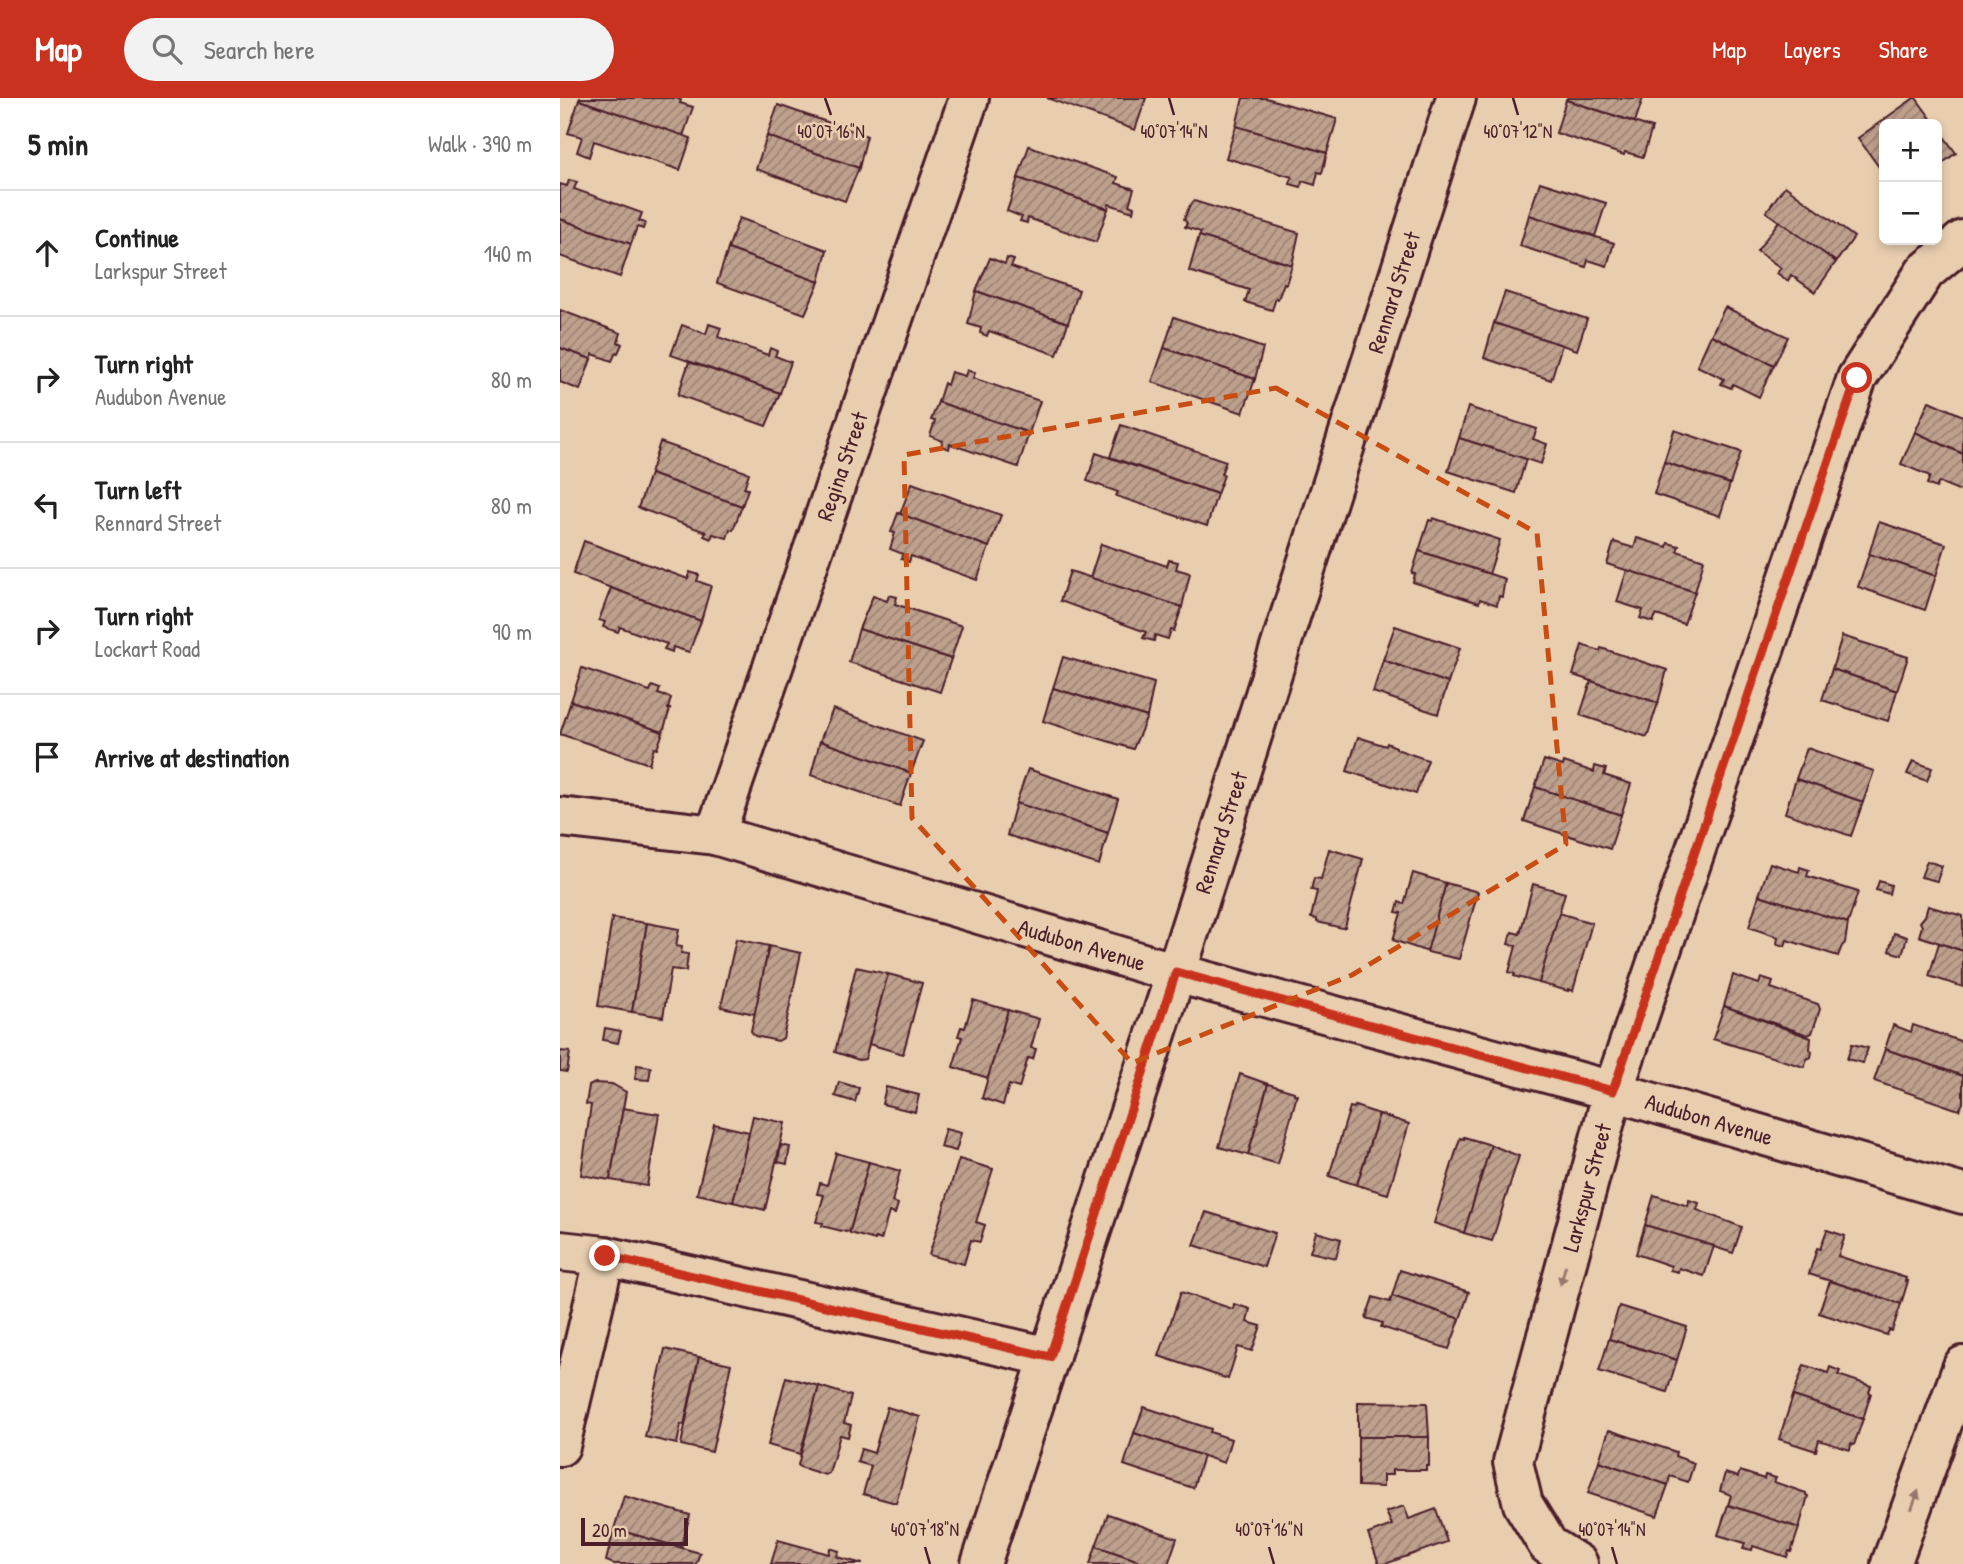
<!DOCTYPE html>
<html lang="en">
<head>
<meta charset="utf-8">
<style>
  body { margin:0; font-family:"Patrick Hand",sans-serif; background:#f2f2f2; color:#222 }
  .controls { position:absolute; right:21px; top:21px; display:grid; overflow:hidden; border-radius:10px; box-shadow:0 4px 10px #0003 }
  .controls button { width:63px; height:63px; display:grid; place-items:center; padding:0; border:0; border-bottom:2px solid #e0e0e0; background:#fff; color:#222; font:35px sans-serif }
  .scale { position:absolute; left:21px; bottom:18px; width:107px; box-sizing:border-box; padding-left:7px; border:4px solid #4a1f2b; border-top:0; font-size:19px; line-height:24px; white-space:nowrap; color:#4a1f2b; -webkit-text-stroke:5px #e8ceaf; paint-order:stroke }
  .stop { position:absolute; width:21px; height:21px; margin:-16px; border:5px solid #c8321e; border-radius:50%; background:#fff }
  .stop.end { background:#c8321e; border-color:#fff; box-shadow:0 2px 7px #0008 }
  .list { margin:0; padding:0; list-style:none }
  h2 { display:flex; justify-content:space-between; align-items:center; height:91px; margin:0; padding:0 28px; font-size:30px }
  h2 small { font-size:23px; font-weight:400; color:#767676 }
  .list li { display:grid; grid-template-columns:46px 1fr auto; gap:21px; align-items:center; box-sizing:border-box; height:126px; padding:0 28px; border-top:2px solid #e0e0e0 }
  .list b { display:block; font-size:26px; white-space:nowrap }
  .list p { margin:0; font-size:23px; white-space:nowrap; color:#767676 }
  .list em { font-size:23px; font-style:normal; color:#767676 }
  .icon { flex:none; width:38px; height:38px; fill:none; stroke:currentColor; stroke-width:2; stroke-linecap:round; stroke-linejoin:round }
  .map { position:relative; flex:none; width:1403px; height:1466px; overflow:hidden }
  header { display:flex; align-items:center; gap:42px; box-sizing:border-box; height:98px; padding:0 35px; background:#c8321e; color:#fff }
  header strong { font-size:33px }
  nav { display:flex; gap:38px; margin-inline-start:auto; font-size:24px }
  .search { width:490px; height:63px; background:#f2f2f2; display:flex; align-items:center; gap:18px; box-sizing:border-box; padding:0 24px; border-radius:38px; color:#767676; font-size:26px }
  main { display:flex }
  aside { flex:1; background:#fff }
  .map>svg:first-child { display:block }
  .building { fill:url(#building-hatch); stroke:#4a1f2b; stroke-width:2 }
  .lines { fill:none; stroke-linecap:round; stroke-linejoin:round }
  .minor-casing { stroke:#4a1f2b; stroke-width:44 }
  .minor { stroke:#e8ceaf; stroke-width:38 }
  .oneway { fill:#99766d }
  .route { stroke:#c8321e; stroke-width:9 }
  .marked { fill:none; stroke:#c84d12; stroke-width:5; stroke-dasharray:14 9; stroke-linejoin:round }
  .ticks { fill:none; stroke:#4a1f2b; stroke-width:2.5 }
  .labels { text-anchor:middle; stroke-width:5; stroke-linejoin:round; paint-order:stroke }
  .street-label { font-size:23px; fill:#4a1f2b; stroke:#e8ceaf }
  .ticks-label { font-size:18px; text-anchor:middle; fill:#4a1f2b; stroke:#e8ceaf; stroke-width:5; stroke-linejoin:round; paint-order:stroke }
</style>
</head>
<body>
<header>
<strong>Map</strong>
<div class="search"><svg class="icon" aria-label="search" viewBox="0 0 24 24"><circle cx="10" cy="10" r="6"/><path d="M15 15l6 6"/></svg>Search here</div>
<nav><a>Map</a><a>Layers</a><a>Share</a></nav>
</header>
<main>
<aside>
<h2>5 min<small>Walk · 390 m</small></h2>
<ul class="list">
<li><svg class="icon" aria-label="ahead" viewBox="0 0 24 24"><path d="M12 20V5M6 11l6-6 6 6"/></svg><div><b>Continue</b><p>Larkspur Street</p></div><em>140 m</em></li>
<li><svg class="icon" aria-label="right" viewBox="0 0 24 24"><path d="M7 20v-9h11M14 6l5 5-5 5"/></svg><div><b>Turn right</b><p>Audubon Avenue</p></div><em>80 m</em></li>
<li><svg class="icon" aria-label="left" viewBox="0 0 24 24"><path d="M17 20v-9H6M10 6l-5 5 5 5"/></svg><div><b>Turn left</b><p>Rennard Street</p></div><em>80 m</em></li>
<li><svg class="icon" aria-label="right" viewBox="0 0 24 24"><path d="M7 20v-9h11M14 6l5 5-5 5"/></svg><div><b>Turn right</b><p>Lockart Road</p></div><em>90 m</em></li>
<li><svg class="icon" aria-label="arrive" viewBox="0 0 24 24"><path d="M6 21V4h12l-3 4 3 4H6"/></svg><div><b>Arrive at destination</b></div></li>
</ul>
</aside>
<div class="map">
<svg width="1403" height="1466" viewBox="0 0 1403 1466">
  <defs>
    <pattern id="building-hatch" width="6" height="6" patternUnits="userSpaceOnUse" patternTransform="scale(1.75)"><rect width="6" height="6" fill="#bea08d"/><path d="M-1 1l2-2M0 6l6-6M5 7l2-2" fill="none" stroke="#9c8273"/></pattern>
  </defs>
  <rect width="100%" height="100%" fill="#e8ceaf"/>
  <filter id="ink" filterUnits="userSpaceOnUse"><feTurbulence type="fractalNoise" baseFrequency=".0143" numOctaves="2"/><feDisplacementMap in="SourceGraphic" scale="14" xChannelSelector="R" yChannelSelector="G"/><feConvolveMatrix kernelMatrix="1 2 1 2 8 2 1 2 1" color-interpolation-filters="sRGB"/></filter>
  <g filter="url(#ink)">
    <g class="building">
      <polygon points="20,0 116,0 121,2 120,5 133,9 123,38 19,2"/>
      <polygon points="487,0 586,0 575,32"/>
      <polygon points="683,0 706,0 777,21 767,55 676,28"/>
      <polygon points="1007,0 1083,0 1075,24 1006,2"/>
      <polygon points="1354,0 1356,0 1375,26 1324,26 1324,65 1319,69 1298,40"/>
      <polygon points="19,2 131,40 120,72 34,43 29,59 17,54 22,39 8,35"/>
      <polygon points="1006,2 1092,30 1083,59 1065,54 1064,57 996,35"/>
      <polygon points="218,7 307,38 299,70 207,38"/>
      <polygon points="676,28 767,55 762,75 758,74 755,87 742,83 741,89 730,86 732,79 666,60"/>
      <polygon points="1377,29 1396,55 1377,69"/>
      <polygon points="207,38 299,70 285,103 196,71"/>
      <polygon points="469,48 558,79 556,85 574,91 569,107 574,109 573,114 549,106 548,111 458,80"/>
      <polygon points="458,80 548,111 536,144 468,120 467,125 460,123 462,119 447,113"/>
      <polygon points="9,82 17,84 14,91 82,115 79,123 85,125 83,131 77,129 71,146 0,121 0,86 7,88"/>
      <polygon points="980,84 1046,105 1035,138 969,117"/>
      <polygon points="1225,88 1294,139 1276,164 1206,114"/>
      <polygon points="634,103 739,135 732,167 639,138 641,134 625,129 627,125 624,121 629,109"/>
      <polygon points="969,117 1054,145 1047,168 1028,162 1026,169 960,148"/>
      <polygon points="179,120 267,152 259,184 168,151"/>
      <polygon points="0,121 71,146 60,179 0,158"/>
      <polygon points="1219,123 1276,164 1255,194 1231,177 1228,183 1217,175 1221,170 1197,153"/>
      <polygon points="639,138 732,167 726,186 724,185 718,201 716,200 712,212 685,204 689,192 629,173"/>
      <polygon points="168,151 259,184 245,216 157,185"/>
      <polygon points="430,160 445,166 447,160 454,162 451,169 519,192 508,225 416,193"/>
      <polygon points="416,193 508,225 497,257 429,233 427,238 420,235 421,230 408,226"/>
      <polygon points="945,194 1027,221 1017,252 934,225"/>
      <polygon points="1165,209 1228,239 1214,267 1151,237"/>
      <polygon points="0,212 61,235 58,244 62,246 58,255 56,254 52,263 33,256 31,261 0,250"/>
      <polygon points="614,219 703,250 695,281 604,250"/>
      <polygon points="934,225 1002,247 991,282 924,260"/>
      <polygon points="149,226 161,230 158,239 208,257 210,250 217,253 215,258 231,264 220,295 111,257 122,227 146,236"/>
      <polygon points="1151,237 1214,267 1199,299 1173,286 1171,290 1161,286 1164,281 1137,268"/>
      <polygon points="0,250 31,261 20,292 0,284"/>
      <polygon points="604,250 695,281 683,315 592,284"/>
      <polygon points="129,264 220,295 206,328 118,297"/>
      <polygon points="407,272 415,275 413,280 480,303 469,335 378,304 384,285 387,287 391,274 405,278"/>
      <polygon points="1369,303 1403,318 1403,356 1355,334"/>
      <polygon points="378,304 469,335 458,369 390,346 389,351 381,348 383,343 370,338 375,323 371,322"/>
      <polygon points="908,309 977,331 973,341 987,346 981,366 899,340"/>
      <polygon points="561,327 666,363 661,376 664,377 657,396 550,359"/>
      <polygon points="1114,332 1181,354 1170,386 1104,364"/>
      <polygon points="1355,334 1403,356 1403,394 1379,384 1376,390 1367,386 1370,378 1341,366"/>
      <polygon points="899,340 966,361 956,395 888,373"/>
      <polygon points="100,344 189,375 184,390 188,391 182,408 90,376"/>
      <polygon points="536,355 657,396 647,428 556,398 558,394 527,383"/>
      <polygon points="1104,364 1170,386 1160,418 1094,396"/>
      <polygon points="90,376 182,408 173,432 170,431 167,440 153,436 151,441 144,438 146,434 78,410"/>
      <polygon points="352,385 441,417 429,449 340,416"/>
      <polygon points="338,415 429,449 417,482 351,458 349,464 341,461 343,456 330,451 335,435 331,434"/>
      <polygon points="873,420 940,442 929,476 859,453 869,422 872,423"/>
      <polygon points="1319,424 1386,446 1376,478 1309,456"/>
      <polygon points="1077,440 1107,449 1108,445 1119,448 1117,453 1144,462 1135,494 1047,466 1054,444 1074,450"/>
      <polygon points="24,443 128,481 130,474 139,477 137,483 151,488 141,523 13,476"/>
      <polygon points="541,446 607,468 609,462 618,464 616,471 630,475 622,509 530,480"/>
      <polygon points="859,453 945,481 942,499 939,498 937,507 920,501 919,505 853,484 855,476 852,475"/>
      <polygon points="1309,456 1376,478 1365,512 1298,489"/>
      <polygon points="1067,472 1135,494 1124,526 1096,517 1093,524 1080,520 1083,512 1057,504"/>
      <polygon points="510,473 622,509 614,533 611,532 608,541 595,537 594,543 583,540 586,534 500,503"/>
      <polygon points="51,490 141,523 129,554 113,549 112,554 104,551 107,546 60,529 58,534 43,529 45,524 39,522"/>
      <polygon points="329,497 337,499 335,506 402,528 391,561 299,531 313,498 327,503"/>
      <polygon points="835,528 900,550 888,585 823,562"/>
      <polygon points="299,531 391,561 380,594 289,564"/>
      <polygon points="1282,538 1348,559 1337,593 1272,571"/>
      <polygon points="1022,547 1040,553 1041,550 1107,572 1098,605 1013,577"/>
      <polygon points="503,559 594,585 587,619 493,590"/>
      <polygon points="823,562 888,585 878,616 813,594"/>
      <polygon points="22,570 90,593 92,588 100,591 98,596 111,600 108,611 110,611 103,634 11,603"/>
      <polygon points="1272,571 1337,593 1328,623 1262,602"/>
      <polygon points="1031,583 1098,605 1087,639 1020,617"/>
      <polygon points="493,590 587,619 573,651 483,623"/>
      <polygon points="11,603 103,634 97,651 94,650 89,666 0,636"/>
      <polygon points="273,611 363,643 351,675 260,643"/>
      <polygon points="798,639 826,648 827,645 836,649 836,651 868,662 856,696 787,673"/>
      <polygon points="260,643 351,675 340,708 251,677"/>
      <polygon points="1247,650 1314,673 1303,704 1236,681"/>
      <polygon points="984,662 1003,668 1004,664 1034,674 1035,668 1046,671 1044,677 1071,686 1061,717 975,689"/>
      <polygon points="1353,663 1372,670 1367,683 1347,676"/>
      <polygon points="468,671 558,701 548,735 456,705"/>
      <polygon points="1236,681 1303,704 1291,738 1225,715"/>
      <polygon points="975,689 1061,717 1050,751 964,723"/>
      <polygon points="456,705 548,735 539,767 447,737"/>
      <polygon points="769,751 803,761 785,829 782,830 757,824 757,821 751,820 757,793 751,792 754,780 761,781"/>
      <polygon points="1367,763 1382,768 1377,783 1361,779"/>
      <polygon points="1210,765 1239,774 1240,769 1249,772 1247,778 1298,794 1288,825 1199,797"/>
      <polygon points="853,775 886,785 868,852 865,853 833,842 841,815 836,814 839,804 844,806"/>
      <polygon points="1319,783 1331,787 1329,796 1316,792"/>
      <polygon points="886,785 918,794 899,861 867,854"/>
      <polygon points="973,786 1005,795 979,885 954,878 955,876 949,874 956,848 948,846 952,834 960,836"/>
      <polygon points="1199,797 1288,825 1285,845 1282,848 1278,858 1227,842 1225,848 1217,846 1218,839 1189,829"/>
      <polygon points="1368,808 1403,818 1403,853 1359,838 1362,828 1360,824 1365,818"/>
      <polygon points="999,815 1032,825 1013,893 1008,891 1008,893 979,885"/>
      <polygon points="52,820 87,825 72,914 38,908"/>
      <polygon points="87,825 119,831 116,848 122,849 121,855 128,856 126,873 111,871 103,919 72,914"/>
      <polygon points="1334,835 1347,839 1342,857 1329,853"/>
      <polygon points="176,841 209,848 195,916 161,909"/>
      <polygon points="1379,845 1403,853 1403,889 1369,878"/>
      <polygon points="209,848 241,855 223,940 218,943 195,938 191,933"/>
      <polygon points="296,869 328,876 305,961 299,962 275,954"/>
      <polygon points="328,876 362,885 343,956 309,946"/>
      <polygon points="1173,877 1199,886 1201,880 1213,884 1211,890 1258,906 1260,911 1252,935 1248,937 1164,908"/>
      <polygon points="413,902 448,912 428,980 393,969 402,939 398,938 401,929 405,930"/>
      <polygon points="1164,908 1251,940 1250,951 1252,954 1251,959 1247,961 1244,969 1153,941"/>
      <polygon points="448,912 479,921 471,950 476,951 473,961 468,960 459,990 449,987 443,1007 422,1000"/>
      <polygon points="1333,927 1351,934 1353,927 1403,944 1403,978 1325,951"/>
      <polygon points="45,930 61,933 58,945 43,942"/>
      <polygon points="1292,946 1308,950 1303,965 1287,961"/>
      <polygon points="1325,951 1403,978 1403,1005 1399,1012 1314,983"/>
      <polygon points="0,953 10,954 7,974 0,973"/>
      <polygon points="77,967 91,969 89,982 75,981"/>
      <polygon points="680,976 708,986 688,1057 659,1049"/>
      <polygon points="279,984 299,990 295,1004 275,998"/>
      <polygon points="35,985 52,986 66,994 50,1082 21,1077 31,1007 26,1006 29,988"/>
      <polygon points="708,986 734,994 734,996 737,997 718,1066 688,1057"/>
      <polygon points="326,989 359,997 355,1014 322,1006"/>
      <polygon points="795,1008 819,1016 797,1087 769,1078 790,1009 794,1010"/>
      <polygon points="63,1010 99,1016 87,1088 50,1082"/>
      <polygon points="819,1016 849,1026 828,1096 797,1087"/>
      <polygon points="193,1018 225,1025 205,1112 173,1104"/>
      <polygon points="154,1026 189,1034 173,1104 137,1096"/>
      <polygon points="385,1031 401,1035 396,1053 380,1049"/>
      <polygon points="904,1039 931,1047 904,1135 874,1125 900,1040 904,1041"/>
      <polygon points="221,1047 230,1049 227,1066 218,1064"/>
      <polygon points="931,1047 959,1058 932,1143 904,1135"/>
      <polygon points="276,1055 309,1064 290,1133 286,1134 262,1128 263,1125 256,1124 264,1097 257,1096 260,1085 267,1087"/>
      <polygon points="399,1061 433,1071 416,1124 425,1127 420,1144 411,1142 404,1166 369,1157"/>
      <polygon points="309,1064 340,1073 332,1104 338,1106 335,1116 329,1114 321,1142 315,1140 315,1142 290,1135 290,1133"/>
      <polygon points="1094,1097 1128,1108 1129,1102 1139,1105 1137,1112 1182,1129 1173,1155 1085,1127"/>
      <polygon points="646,1114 715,1135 704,1169 634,1147"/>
      <polygon points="1085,1127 1154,1148 1144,1178 1119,1170 1118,1174 1110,1172 1111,1168 1076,1156"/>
      <polygon points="1267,1132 1285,1138 1278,1158 1346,1180 1345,1183 1348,1183 1341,1206 1249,1176 1257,1150 1260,1151"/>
      <polygon points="756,1134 781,1141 776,1160 750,1154"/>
      <polygon points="840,1172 909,1194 900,1221 832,1198"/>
      <polygon points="1270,1183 1341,1206 1332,1233 1329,1232 1327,1237 1259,1215"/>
      <polygon points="621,1194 673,1211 674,1206 690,1211 687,1224 701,1228 692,1253 678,1249 668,1281 599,1258"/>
      <polygon points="832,1198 900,1221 889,1251 821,1229 823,1225 806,1220 813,1199 830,1204"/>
      <polygon points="1059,1208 1127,1229 1117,1262 1049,1241"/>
      <polygon points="1049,1241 1117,1262 1107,1294 1039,1273"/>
      <polygon points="105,1251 139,1259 124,1327 121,1326 117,1346 85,1339"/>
      <polygon points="139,1259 171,1266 152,1354 121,1347"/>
      <polygon points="1244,1267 1268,1275 1270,1269 1280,1273 1278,1277 1311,1288 1309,1294 1311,1295 1303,1321 1233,1298"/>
      <polygon points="226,1279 259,1288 240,1356 208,1347"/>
      <polygon points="259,1288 291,1298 284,1325 291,1327 288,1339 280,1337 269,1375 265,1377 240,1369 238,1367"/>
      <polygon points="1233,1298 1303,1321 1294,1347 1291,1346 1290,1352 1259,1342 1256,1353 1219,1341"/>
      <polygon points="798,1304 867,1305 869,1339 798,1339"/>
      <polygon points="327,1309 360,1319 336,1405 303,1396 311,1368 297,1364 301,1351 314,1355"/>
      <polygon points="584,1309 651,1331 650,1334 671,1341 664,1365 574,1335"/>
      <polygon points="1049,1332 1116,1354 1115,1358 1134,1365 1128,1384 1110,1378 1108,1387 1039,1363"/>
      <polygon points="574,1335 643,1358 633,1390 564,1367"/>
      <polygon points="798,1339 869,1339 869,1368 866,1368 866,1372 832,1372 832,1377 823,1377 823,1389 798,1388"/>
      <polygon points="1039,1363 1108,1387 1097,1418 1028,1395"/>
      <polygon points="1180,1373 1204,1381 1205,1377 1216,1380 1214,1384 1246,1395 1246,1397 1248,1398 1239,1430 1168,1407 1171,1397 1160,1393 1165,1375 1178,1379"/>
      <polygon points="64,1398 130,1417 121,1450 54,1431"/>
      <polygon points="1168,1407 1239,1430 1231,1454 1229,1453 1227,1459 1193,1448 1192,1452 1183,1450 1185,1445 1158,1437"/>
      <polygon points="844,1408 849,1421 876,1411 887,1444 825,1466 819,1466 808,1436 832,1427 826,1414"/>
      <polygon points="548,1416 617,1440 608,1466 588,1466 536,1448"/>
      <polygon points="54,1431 140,1455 136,1466 54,1466 46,1463"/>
      <polygon points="218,1442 269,1456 270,1450 279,1453 277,1459 303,1466 211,1466"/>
      <polygon points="536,1448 588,1466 530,1466"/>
    </g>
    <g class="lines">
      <defs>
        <g id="minor">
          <path id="s1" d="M0,719L155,737L616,875L1053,993L1403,1096"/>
          <path id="s2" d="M155,737L409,0"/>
          <polyline points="0,1153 45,1158 490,1259"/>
          <polyline points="0,1348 45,1158"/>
          <path id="s3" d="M421,1466L616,875L896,0"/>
          <path id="s4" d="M1018,1466L988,1447L963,1406L953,1364L1053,993L1297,280L1365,174L1403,142"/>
          <polyline points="1331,1466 1403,1268"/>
        </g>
      </defs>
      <use href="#minor" class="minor-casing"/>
      <use href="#minor" class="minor"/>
    </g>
    <defs><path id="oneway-solid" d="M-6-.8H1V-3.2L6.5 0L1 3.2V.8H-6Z" transform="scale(1.75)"/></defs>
    <g class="oneway">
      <use href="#oneway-solid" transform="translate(1003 1177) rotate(105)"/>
      <use href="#oneway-solid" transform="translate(1355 1402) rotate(-70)"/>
    </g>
  </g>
  <g class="lines" filter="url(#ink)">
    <polyline class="route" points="45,1158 490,1259 616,874 1053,993 1297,280"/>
  </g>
  <path class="marked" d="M716,290L977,435L1006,746L792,877L572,965L352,720L344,357Z"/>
  <path class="ticks" d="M265,0L271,17M609,0L614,17M953,0L958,17M365,1449L370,1466M709,1449L714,1466M1052,1449L1057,1466"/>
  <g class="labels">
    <g class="street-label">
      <text dy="8" stroke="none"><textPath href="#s3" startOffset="1337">Rennard Street</textPath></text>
      <text dy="8" stroke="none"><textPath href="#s2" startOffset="390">Regina Street</textPath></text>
      <text dy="8" stroke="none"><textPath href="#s3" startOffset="770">Rennard Street</textPath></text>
      <text dy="8" stroke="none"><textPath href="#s1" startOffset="539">Audubon Avenue</textPath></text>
      <text dy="8" stroke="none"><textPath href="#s1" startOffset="1190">Audubon Avenue</textPath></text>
      <text dy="8" stroke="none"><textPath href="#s4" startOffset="411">Larkspur Street</textPath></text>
    </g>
  </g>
  <g class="ticks-label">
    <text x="271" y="40">40°07'16"N</text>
    <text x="614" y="40">40°07'14"N</text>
    <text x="958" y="40">40°07'12"N</text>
    <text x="365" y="1438">40°07'18"N</text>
    <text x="709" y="1438">40°07'16"N</text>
    <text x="1052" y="1438">40°07'14"N</text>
  </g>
</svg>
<div class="controls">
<button>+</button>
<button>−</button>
</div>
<div class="scale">20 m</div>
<div class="stop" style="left:1297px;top:280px"></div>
<div class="stop end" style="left:45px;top:1158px"></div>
</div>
</main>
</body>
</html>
